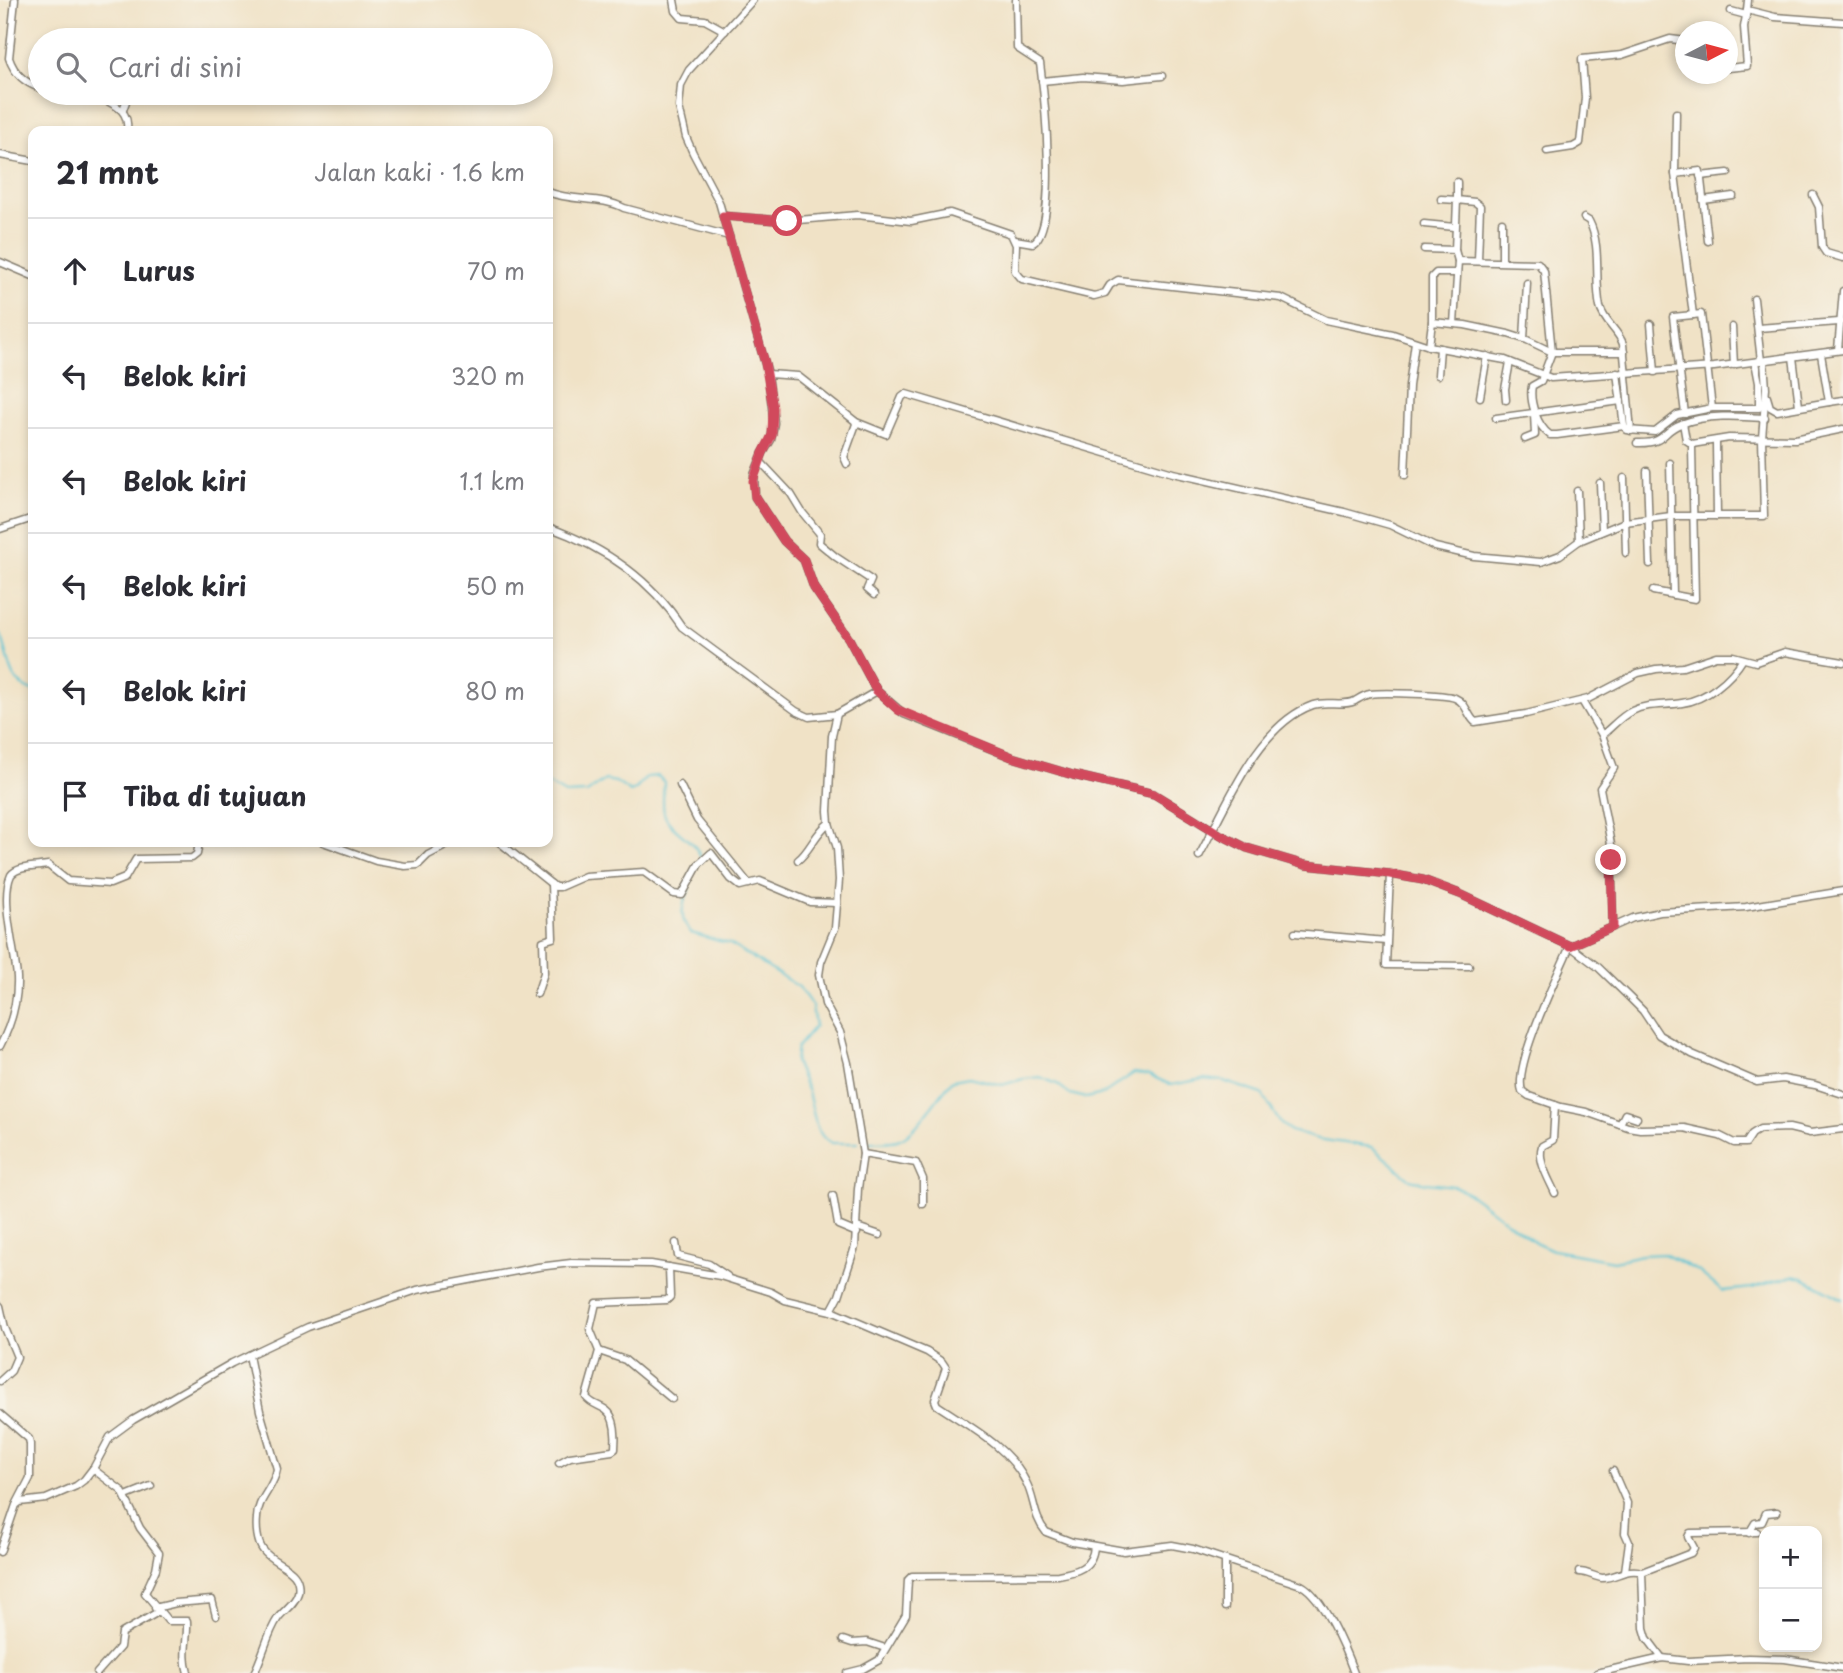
<!DOCTYPE html>
<html lang="id">
<head>
<meta charset="utf-8">
<style>
  body { margin:0; font-family:"Playpen Sans",sans-serif; background:#f2f2f3; color:#2b2b33 }
  .controls { position:absolute; right:21px; bottom:21px; display:grid; overflow:hidden; border-radius:14px; box-shadow:0 4px 10px #0003 }
  .controls button { width:63px; height:63px; display:grid; place-items:center; padding:0; border:0; border-bottom:2px solid #e1e1e2; background:#fff; color:#2b2b33; font:35px sans-serif }
  .compass { position:absolute; left:1675px; top:21px; width:63px; height:63px; border-radius:50%; background:#fff; box-shadow:0 4px 10px #0003; rotate:84deg }
  .stop { position:absolute; width:21px; height:21px; margin:-16px; border:5px solid #d1495b; border-radius:50%; background:#fff }
  .stop.end { background:#d1495b; border-color:#fff; box-shadow:0 2px 7px #0008 }
  .list { margin:0; padding:0; list-style:none }
  h2 { display:flex; justify-content:space-between; align-items:center; height:91px; margin:0; padding:0 28px; font-size:30px }
  h2 small { font-size:23px; font-weight:400; color:#7c7c81 }
  .list li { display:grid; grid-template-columns:46px 1fr auto; gap:21px; align-items:center; box-sizing:border-box; height:105px; padding:0 28px; border-top:2px solid #e1e1e2 }
  .list b { display:block; font-size:26px; white-space:nowrap }
  .list em { font-size:23px; font-style:normal; color:#7c7c81 }
  .icon { flex:none; width:38px; height:38px; fill:none; stroke:currentColor; stroke-width:2; stroke-linecap:round; stroke-linejoin:round }
  .map { position:relative; flex:none; width:1843px; height:1673px; overflow:hidden }
  .search { position:absolute; background:#fff; box-shadow:0 4px 10px #0003; left:28px; top:28px; width:525px; height:77px; display:flex; align-items:center; gap:18px; box-sizing:border-box; padding:0 24px; border-radius:38px; color:#7c7c81; font-size:26px }
  .panel { position:absolute; background:#fff; box-shadow:0 4px 10px #0003; left:28px; top:126px; width:525px; height:721px; border-radius:14px }
  .map>svg:first-child { display:block }
  .lines { fill:none; stroke-linecap:round; stroke-linejoin:round }
  .stream { stroke:#59c3d4; stroke-width:2 }
  .minor-casing { stroke:#867f71; stroke-width:9 }
  .minor { stroke:#fff; stroke-width:6 }
  .route { stroke:#d1495b; stroke-width:9 }
</style>
</head>
<body>
<div class="map">
<svg width="1843" height="1673" viewBox="0 0 1843 1673">
  <rect width="100%" height="100%" fill="#f7f3e8"/>
  <filter id="ink" filterUnits="userSpaceOnUse"><feTurbulence type="fractalNoise" baseFrequency=".0143" numOctaves="2"/><feDisplacementMap in="SourceGraphic" scale="14" xChannelSelector="R" yChannelSelector="G"/><feConvolveMatrix kernelMatrix="1 2 1 2 8 2 1 2 1" color-interpolation-filters="sRGB"/></filter>
  <filter id="wash" filterUnits="userSpaceOnUse"><feTurbulence type="fractalNoise" baseFrequency=".00686" numOctaves="4" result="noise"/><feDisplacementMap in="SourceGraphic" scale="28" xChannelSelector="R" yChannelSelector="G"/><feGaussianBlur stdDeviation="1.57" result="paint"/><feColorMatrix in="noise" values="0 0 0 0 0 0 0 0 0 0 0 0 0 0 0 0 0 1.4 0 .05"/><feComposite in="paint" operator="in"/></filter>
  <g filter="url(#wash)">
    <rect width="100%" height="100%" fill="#f0e2c6"/>
    <g class="lines">
      <g class="stream">
        <path d="M0,633C11,655 6,683 33,691"/>
        <path d="M548,784L565,794L587,793L605,780L616,782L630,792L635,790L647,777L658,776L664,782C664,791 661,807 665,816C673,834 697,840 701,859"/>
        <path d="M689,889C682,906 678,918 691,933L730,944L799,987L812,1006L815,1026L797,1047L795,1062L808,1092L817,1128L823,1137L832,1143H858"/>
        <path d="M864,1142C875,1141 886,1143 897,1140C916,1135 938,1095 953,1080L969,1077L1002,1085L1023,1079L1040,1077L1057,1084L1070,1094L1086,1098L1103,1094L1134,1073L1149,1075L1171,1085L1203,1079L1223,1081L1262,1094L1281,1124L1291,1131L1317,1139L1372,1147L1410,1179L1426,1183L1454,1186L1467,1192L1535,1242L1553,1250L1613,1261L1642,1255L1664,1254L1698,1271L1722,1291L1752,1288L1792,1276L1803,1278L1843,1299"/>
      </g>
    </g>
  </g>
  <g filter="url(#ink)">
    <g class="lines">
      <defs>
        <g id="minor">
          <path d="M15,0L9,58C14,73 25,83 40,88"/>
          <polyline points="674,0 676,11 682,18 705,20 725,31"/>
          <polyline points="753,0 689,70 681,85 679,107 686,137 693,153 719,202 768,374 774,423 771,440 763,453 754,475 755,497 784,541 804,560 814,588 849,639 877,691 904,714 1012,757 1073,775 1154,794 1221,835 1247,848 1305,865 1390,874 1423,880 1460,894 1570,946 1633,918 1660,912 1746,907 1843,891"/>
          <polyline points="1748,0 1747,10 1775,17 1843,22"/>
          <polyline points="1731,11 1746,15"/>
          <polyline points="148,40 149,38"/>
          <polyline points="1728,68 1747,66 1744,27 1747,10"/>
          <polyline points="1042,81 1083,77 1123,80 1162,76"/>
          <path d="M92,93C110,104 130,106 127,131"/>
          <polyline points="123,110 129,93"/>
          <polyline points="1676,113 1675,174 1693,315 1701,314 1712,408"/>
          <polyline points="1547,151 1573,147 1580,143 1585,98 1582,59 1622,55 1670,39 1686,41"/>
          <polyline points="0,155 33,161"/>
          <polyline points="1675,174 1700,171 1708,241"/>
          <polyline points="1700,176 1728,173"/>
          <polyline points="1457,182 1457,200 1475,202 1480,206 1478,260"/>
          <path d="M548,192C573,202 601,196 624,208L729,236"/>
          <polyline points="1813,195 1819,207 1822,247 1826,253 1843,258"/>
          <polyline points="1441,199 1457,200 1455,250 1458,261"/>
          <polyline points="1703,200 1733,196"/>
          <polyline points="723,216 787,221 857,215 911,221 950,213 1011,234 1016,245 1015,271 1022,279 1094,296 1105,293 1110,285 1118,280 1281,298 1326,320 1393,334 1429,346 1505,360 1551,378 1714,367 1843,350"/>
          <path d="M1584,218L1589,221C1602,246 1594,279 1600,307C1604,322 1618,330 1623,344L1631,431"/>
          <polyline points="1424,224 1455,227"/>
          <path d="M1015,240L1033,243C1059,227 1044,93 1040,63L1017,48L1016,0"/>
          <polyline points="1424,249 1455,250"/>
          <polyline points="1502,260 1502,222"/>
          <polyline points="0,262 33,276"/>
          <polyline points="1754,299 1761,361"/>
          <polyline points="1432,322 1432,277 1436,273 1456,273"/>
          <path d="M1454,324L1458,261L1538,263L1544,271L1552,352L1541,381L1532,386C1529,401 1537,426 1550,435H1557L1624,426"/>
          <polyline points="1651,324 1655,372"/>
          <polyline points="1732,327 1734,365"/>
          <polyline points="1758,328 1839,322"/>
          <polyline points="1524,339 1527,283"/>
          <polyline points="1429,346 1432,322 1465,325 1508,334 1527,340 1552,352 1624,352"/>
          <polyline points="1838,350 1843,291"/>
          <polyline points="1793,357 1799,406"/>
          <polyline points="1617,373 1624,426 1627,430 1655,432 1677,415 1712,408 1759,408 1759,383 1755,362"/>
          <polyline points="768,374 798,376 855,421 856,424 844,457 847,464"/>
          <polyline points="1438,375 1440,348"/>
          <polyline points="1480,397 1487,356"/>
          <polyline points="1767,397 1770,407 1777,411 1829,402 1821,354"/>
          <polyline points="1506,400 1505,389 1510,362"/>
          <polyline points="1829,402 1843,400"/>
          <polyline points="1685,414 1673,317 1693,315"/>
          <polyline points="1496,418 1621,401"/>
          <polyline points="856,422 886,434 902,397 906,394 1173,473 1344,512 1390,525 1435,547 1474,556 1541,562 1560,555 1579,541 1625,522 1671,516 1764,516 1762,438 1766,388 1764,361"/>
          <polyline points="1683,423 1686,440 1692,444 1729,438 1795,439 1843,429"/>
          <polyline points="1525,439 1535,435 1534,413"/>
          <path d="M1637,443C1667,444 1661,431 1681,424C1707,414 1737,416 1765,418"/>
          <polyline points="1716,443 1717,516"/>
          <polyline points="760,461 791,494 802,512 820,534 819,543 836,557 871,580 867,589 874,595"/>
          <polyline points="1670,463 1673,595"/>
          <polyline points="1647,471 1650,564"/>
          <polyline points="1405,475 1409,386 1415,342"/>
          <polyline points="1624,478 1626,553"/>
          <polyline points="1600,483 1602,531"/>
          <polyline points="1577,491 1579,541"/>
          <path d="M548,527C601,546 650,578 682,627L796,711L809,717L837,714"/>
          <polyline points="0,529 33,518"/>
          <polyline points="1653,591 1695,599 1692,447"/>
          <polyline points="1582,701 1602,735 1614,768 1600,788 1611,844 1613,927"/>
          <path d="M1602,735C1612,727 1621,716 1632,711C1647,703 1665,706 1682,703C1706,700 1731,679 1743,659"/>
          <polyline points="680,785 697,820 749,884"/>
          <polyline points="323,842 376,861 405,866 418,865 428,855 453,842"/>
          <polyline points="499,842 555,887 560,887 585,876 644,872 674,894 682,895 699,864 711,853 731,879 740,886 760,881 810,902 837,903"/>
          <path d="M1199,856C1226,807 1257,725 1313,705C1327,700 1341,707 1355,701C1360,698 1364,695 1370,694C1382,692 1445,694 1455,698C1467,703 1467,715 1475,722L1526,714L1588,699L1638,673L1656,669L1683,667L1716,656H1733L1756,662L1785,652L1843,662"/>
          <path d="M798,860C810,851 815,833 829,823"/>
          <polyline points="1390,874 1386,965 1469,966"/>
          <polyline points="1295,933 1386,941"/>
          <polyline points="537,994 544,973 543,941 553,938 551,884"/>
          <path d="M0,1046C11,1025 18,1001 17,977C15,949 0,899 11,875C18,866 37,867 48,865L68,881L110,884L125,878L136,859L192,858L197,854L199,842"/>
          <path d="M1843,1094L1815,1085L1783,1079L1757,1082L1692,1054L1659,1035L1643,1011L1630,998L1598,967L1570,946C1558,974 1513,1066 1522,1091L1529,1096L1561,1107L1586,1112L1628,1127L1640,1129L1684,1128L1720,1136L1734,1143H1746L1752,1134L1760,1129L1789,1128L1810,1133L1843,1129"/>
          <path d="M1555,1105L1553,1140L1542,1146C1537,1161 1549,1179 1555,1193"/>
          <polyline points="1620,1124 1625,1114 1637,1118"/>
          <polyline points="863,1154 916,1163 923,1179 923,1204"/>
          <polyline points="833,1196 838,1225 857,1233"/>
          <polyline points="857,1227 880,1235"/>
          <polyline points="676,1243 678,1256 709,1264 727,1276"/>
          <polyline points="0,1306 5,1328 17,1357 11,1371 0,1381"/>
          <polyline points="831,1311 839,1296 855,1247 858,1188 863,1154 848,1063 840,1032 825,1004 819,975 821,962 835,928 839,880 837,848 829,823 828,811 832,736 837,714 877,691"/>
          <polyline points="599,1351 625,1360 672,1399"/>
          <path d="M249,1355L260,1411L277,1469C274,1488 257,1499 257,1518C256,1528 257,1542 263,1550C274,1566 303,1567 298,1593C295,1604 284,1610 278,1618C267,1634 263,1656 254,1673"/>
          <polyline points="0,1414 29,1439 30,1444 30,1478 17,1503"/>
          <path d="M559,1463L570,1457L612,1451L615,1449C616,1438 616,1417 606,1410C599,1405 591,1404 586,1397L599,1351L590,1329L596,1303L667,1300L670,1297L669,1267"/>
          <path d="M93,1469L122,1491L140,1528L159,1553L156,1569L145,1593L168,1621H187C188,1640 182,1654 188,1673"/>
          <polyline points="1613,1471 1627,1503 1625,1533 1629,1542 1625,1571"/>
          <polyline points="126,1496 151,1486"/>
          <polyline points="1749,1533 1755,1523 1762,1522 1766,1513 1777,1512"/>
          <path d="M0,1552L16,1505L20,1502L46,1499L76,1486L84,1480L94,1467L110,1437L133,1420L232,1363L308,1327L417,1290L538,1267L571,1263L651,1264L720,1276L771,1292L785,1300L831,1311L927,1352L942,1362L946,1368L935,1400L937,1405C970,1427 1008,1446 1026,1482C1035,1499 1033,1517 1046,1532L1072,1542L1124,1551L1172,1545L1193,1549L1301,1585C1323,1596 1345,1649 1354,1673"/>
          <polyline points="1225,1560 1225,1607"/>
          <path d="M1579,1572C1588,1572 1594,1577 1602,1578C1616,1578 1627,1567 1642,1572"/>
          <polyline points="155,1608 176,1603 212,1600 216,1616"/>
          <polyline points="843,1640 852,1643 867,1642 885,1648"/>
          <polyline points="1662,1658 1647,1638 1644,1628 1642,1572 1691,1553 1694,1548 1688,1537 1690,1533 1757,1532"/>
          <polyline points="97,1673 120,1647 122,1633 158,1612"/>
          <path d="M847,1673L863,1669L879,1660L906,1615L908,1580L912,1576L1058,1575C1076,1572 1093,1568 1094,1546"/>
          <polyline points="1597,1673 1662,1658 1688,1661 1748,1658 1785,1659 1843,1668"/>
        </g>
      </defs>
      <use href="#minor" class="minor-casing"/>
      <use href="#minor" class="minor"/>
    </g>
  </g>
  <g class="lines" filter="url(#ink)">
    <polyline class="route" points="787,221 723,216 765,363 773,408 772,435 763,453 753,481 755,497 784,541 804,560 814,588 849,639 877,691 898,710 1012,757 1073,775 1154,794 1221,835 1247,848 1305,865 1390,874 1423,880 1460,894 1570,946 1613,927 1611,860"/>
  </g>
</svg>
<div class="controls">
<button>+</button>
<button>−</button>
</div>
<svg class="compass" viewBox="-18 -18 36 36"><path d="M0-13l5 13h-10z" fill="#e53935"/><path d="M0 13l5-13h-10z" fill="#7c7c81"/></svg>
<div class="stop" style="left:787px;top:221px"></div>
<div class="stop end" style="left:1611px;top:860px"></div>
<div class="search"><svg class="icon" aria-label="search" viewBox="0 0 24 24"><circle cx="10" cy="10" r="6"/><path d="M15 15l6 6"/></svg>Cari di sini</div>
<section class="panel">
<h2>21 mnt<small>Jalan kaki · 1.6 km</small></h2>
<ul class="list">
<li><svg class="icon" aria-label="ahead" viewBox="0 0 24 24"><path d="M12 20V5M6 11l6-6 6 6"/></svg><div><b>Lurus</b></div><em>70 m</em></li>
<li><svg class="icon" aria-label="left" viewBox="0 0 24 24"><path d="M17 20v-9H6M10 6l-5 5 5 5"/></svg><div><b>Belok kiri</b></div><em>320 m</em></li>
<li><svg class="icon" aria-label="left" viewBox="0 0 24 24"><path d="M17 20v-9H6M10 6l-5 5 5 5"/></svg><div><b>Belok kiri</b></div><em>1.1 km</em></li>
<li><svg class="icon" aria-label="left" viewBox="0 0 24 24"><path d="M17 20v-9H6M10 6l-5 5 5 5"/></svg><div><b>Belok kiri</b></div><em>50 m</em></li>
<li><svg class="icon" aria-label="left" viewBox="0 0 24 24"><path d="M17 20v-9H6M10 6l-5 5 5 5"/></svg><div><b>Belok kiri</b></div><em>80 m</em></li>
<li><svg class="icon" aria-label="arrive" viewBox="0 0 24 24"><path d="M6 21V4h12l-3 4 3 4H6"/></svg><div><b>Tiba di tujuan</b></div></li>
</ul>
</section>
</div>
</body>
</html>
